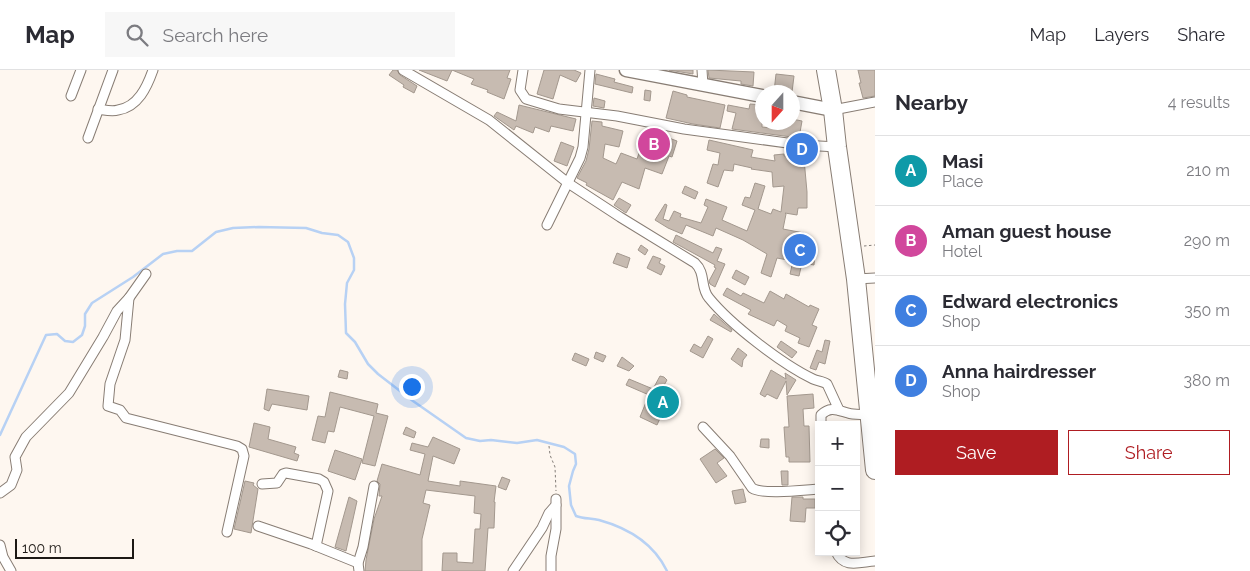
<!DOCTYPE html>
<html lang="en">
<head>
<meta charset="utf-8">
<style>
  body { margin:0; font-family:Raleway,sans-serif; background:#f7f7f7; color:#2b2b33 }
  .controls { position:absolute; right:15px; bottom:15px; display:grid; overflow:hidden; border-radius:0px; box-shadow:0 2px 12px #0003 }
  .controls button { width:45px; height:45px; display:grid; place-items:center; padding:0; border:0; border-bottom:1px solid #e1e1e2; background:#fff; color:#2b2b33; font:25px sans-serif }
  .compass { position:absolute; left:755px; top:15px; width:45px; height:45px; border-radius:50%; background:#fff; box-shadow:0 2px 12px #0003; rotate:201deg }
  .scale { position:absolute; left:15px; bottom:12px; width:119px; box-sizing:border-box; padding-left:5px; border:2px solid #1d1915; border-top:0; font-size:14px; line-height:18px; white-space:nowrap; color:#1d1915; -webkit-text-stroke:4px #fef7f0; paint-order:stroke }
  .you { position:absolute; left:411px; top:316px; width:18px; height:18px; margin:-12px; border:4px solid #fff; border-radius:50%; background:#1a73e8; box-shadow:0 0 0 8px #1a73e833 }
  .badge { display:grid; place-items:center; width:32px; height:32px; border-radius:50%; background:#af1d22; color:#fff; font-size:16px; font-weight:700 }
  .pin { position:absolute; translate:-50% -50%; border:2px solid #fff; box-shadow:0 1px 5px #0006 }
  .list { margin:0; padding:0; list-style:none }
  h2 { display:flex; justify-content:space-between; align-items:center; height:65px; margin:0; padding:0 20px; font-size:21px }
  h2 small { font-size:16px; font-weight:400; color:#7c7c81 }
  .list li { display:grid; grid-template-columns:32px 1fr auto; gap:15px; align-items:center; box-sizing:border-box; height:70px; padding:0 20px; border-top:1px solid #e1e1e2 }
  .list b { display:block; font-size:19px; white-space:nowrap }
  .list p { margin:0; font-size:16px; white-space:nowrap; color:#7c7c81 }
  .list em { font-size:16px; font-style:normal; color:#7c7c81 }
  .actions { display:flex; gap:10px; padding:15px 20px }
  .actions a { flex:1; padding:11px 0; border:1px solid #af1d22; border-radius:0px; text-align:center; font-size:18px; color:#af1d22 }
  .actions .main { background:#af1d22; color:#fff }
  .icon { flex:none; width:28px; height:28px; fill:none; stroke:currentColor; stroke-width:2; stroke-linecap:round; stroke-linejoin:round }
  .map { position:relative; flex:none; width:875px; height:501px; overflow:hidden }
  header { display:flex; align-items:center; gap:30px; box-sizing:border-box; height:70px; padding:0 25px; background:#fff; border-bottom:1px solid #e1e1e2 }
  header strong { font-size:24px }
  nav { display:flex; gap:28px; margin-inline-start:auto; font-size:18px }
  .search { width:350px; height:45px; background:#f7f7f7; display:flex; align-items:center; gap:12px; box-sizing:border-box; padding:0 18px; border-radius:0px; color:#7c7c81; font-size:19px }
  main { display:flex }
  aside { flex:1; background:#fff }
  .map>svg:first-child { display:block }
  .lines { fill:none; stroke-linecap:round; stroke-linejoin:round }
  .stream { stroke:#b7d1f4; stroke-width:2.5 }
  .building { fill:#c7bbb1; stroke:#a3988e }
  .street-casing { stroke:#887d74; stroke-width:11 }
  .secondary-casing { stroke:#887d74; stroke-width:15 }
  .highway-casing { stroke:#887d74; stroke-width:20 }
  .path { stroke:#847e79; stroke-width:1; stroke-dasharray:2.5 2.5; stroke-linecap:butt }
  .street { stroke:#fff; stroke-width:9 }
  .secondary { stroke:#fff; stroke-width:12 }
  .highway { stroke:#fff; stroke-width:18 }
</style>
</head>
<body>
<header>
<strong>Map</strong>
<div class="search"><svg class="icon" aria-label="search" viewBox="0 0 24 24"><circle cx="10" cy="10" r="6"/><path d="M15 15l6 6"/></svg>Search here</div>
<nav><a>Map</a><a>Layers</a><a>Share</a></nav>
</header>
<main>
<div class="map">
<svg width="875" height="501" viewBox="0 0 875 501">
  <rect width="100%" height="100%" fill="#fef7f0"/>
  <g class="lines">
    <path class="stream" d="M0,365L46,265L57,264L65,271L73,272L82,265L85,256V244L92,233L133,207L163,184L177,181H192L216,162L233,158L259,157L306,158L322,163L338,165L348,172L354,188V200L347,213L345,234L346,263L355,272L368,294L378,304L413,331L466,368L480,371L491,370L517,373L537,370L564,377L575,384L576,394L573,401L569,416L571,435L576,446C584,449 591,448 599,450C628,458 654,474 667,501"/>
  </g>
  <g class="building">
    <polygon points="393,0 397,0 400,5 417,16 414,23 403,17 404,15 389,5"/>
    <polygon points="419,0 452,0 447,11"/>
    <polygon points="452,0 510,0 507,8 511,9 504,29 487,22 488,20 471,14 474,9"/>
    <polygon points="544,0 574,0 581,3 576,12 560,5 553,29 537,24"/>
    <polygon points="669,0 693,0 693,4"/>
    <polygon points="708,0 754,2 753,16 741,14 741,11 709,8"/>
    <polygon points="858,0 875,0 875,26 863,28 859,13 861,13"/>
    <polygon points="596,4 615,9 614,12 633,17 632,23 595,14"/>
    <polygon points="776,4 794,6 792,22 774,22"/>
    <polygon points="645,20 651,21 650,31 644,30"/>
    <polygon points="673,21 687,25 687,27 725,35 720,58 693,54 666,48"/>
    <polygon points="594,28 605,31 604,38 593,36"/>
    <polygon points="750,34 762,35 762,57 770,58 770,55 783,57 784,52 792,52 792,49 802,51 799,68 732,59 736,43 727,41 728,35 749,39"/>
    <polygon points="519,35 576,49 573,61 551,56 549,62 535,57 533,63 516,56 514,60 494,46 497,42 516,51"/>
    <polygon points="592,51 602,52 602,56 623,61 619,77 605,74 603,88 616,94 621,83 637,89 647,60 677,71 672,87 669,86 662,104 645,98 639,119 622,112 613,130 586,115 587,113 577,108 586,91 589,79"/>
    <polygon points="709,70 753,80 751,87 775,91 774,85 784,84 784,86 801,86 804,89 807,122 807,138 798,138 797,145 785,143 786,144 783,159 804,163 802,180 815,181 814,195 802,193 799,206 790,204 793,191 777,188 771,207 761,203 767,184 743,170 716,158 713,166 686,155 682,164 668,158 655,150 665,134 667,135 663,149 669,151 674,141 681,144 680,147 701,153 708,137 704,135 706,129 727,137 722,150 747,161 755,140 742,135 745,127 750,128 755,113 765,116 758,139 771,144 773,139 781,142 784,116 773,117 772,102 751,99 752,98 734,94 733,101 724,100 718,117 707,113 713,94 718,95 720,83 707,80"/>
    <polygon points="561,72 574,77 567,96 554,91"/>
    <polygon points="685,116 698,122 695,129 682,123"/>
    <polygon points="619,128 631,135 626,143 614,135"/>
    <polygon points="676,165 713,183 716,177 722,179 717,191 725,194 715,217 710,214 709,211 716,198 714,197 715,195 673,172"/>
    <polygon points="641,175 648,180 645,185 638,180"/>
    <polygon points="617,183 630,188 627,198 613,193"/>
    <polygon points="653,186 661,189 659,193 665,196 661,205 647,198"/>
    <polygon points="736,200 749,207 745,215 732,208"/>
    <polygon points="727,218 741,226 743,223 764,233 770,221 784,229 786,224 809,237 810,235 819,239 812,255 817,257 809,277 798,273 800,268 785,261 787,256 777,250 774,256 748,244 751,240 723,225"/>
    <polygon points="714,244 732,260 731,262 710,250"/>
    <polygon points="708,266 713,269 703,288 690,281 694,274 701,278"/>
    <polygon points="825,270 830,271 825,294 819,292 816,300 810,298 817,280 822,282"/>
    <polygon points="781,271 797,282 792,288 777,277"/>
    <polygon points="738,278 747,285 743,290 742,297 731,289"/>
    <polygon points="596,282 606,286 603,292 594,288"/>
    <polygon points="575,283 589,289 586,296 572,290"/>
    <polygon points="622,287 634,296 629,301 617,296"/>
    <polygon points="340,300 348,302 347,309 338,307"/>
    <polygon points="771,300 786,309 785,303 796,310 787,325 786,311 777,329 767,324 765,327 760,324"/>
    <polygon points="660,306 664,307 667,310 659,324 672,330 665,345 662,344 657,355 640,347 649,325 626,315 629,309 653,319"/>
    <polygon points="267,319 309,326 307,340 272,334 269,341 264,339"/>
    <polygon points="330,322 378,334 376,343 388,346 375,396 362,393 374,346 340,337 334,362 328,361 325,373 312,370 318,346 325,347"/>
    <polygon points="813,324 814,338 803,339 804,356 809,356 810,392 789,392 789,387 786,387 784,357 789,357 787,326"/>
    <polygon points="254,353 270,357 268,369 296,377 294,383 299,385 297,391 249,377"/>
    <polygon points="406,357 416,362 414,368 403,364"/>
    <polygon points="433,367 460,379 454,394 433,386 428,411 460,416 460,411 496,416 494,432 495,432 494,458 488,458 485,501 442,501 443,483 457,483 457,492 473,493 475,459 480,459 481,444 474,443 475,426 426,420 423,433 430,435 422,469 422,501 365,501 366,490 374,449 382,426 379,426 380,414 377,411 382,394 420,405 425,384 410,380 412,373 428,377"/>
    <polygon points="761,369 769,369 769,378 760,377"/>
    <polygon points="715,379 724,388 717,393 727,406 716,413 700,389"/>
    <polygon points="335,380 362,389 355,410 328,401"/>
    <polygon points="781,401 788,401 788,415 782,415"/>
    <polygon points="502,407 510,410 506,420 498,417"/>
    <polygon points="245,411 254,413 253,415 258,419 251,463 234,459"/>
    <polygon points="743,419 746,432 735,434 732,421"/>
    <polygon points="349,427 357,431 346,481 335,477"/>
    <polygon points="792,427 803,427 803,429 815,429 815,438 806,438 805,452 790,451"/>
  </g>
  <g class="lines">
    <defs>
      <g id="street">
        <path d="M403,0L489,50L568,113L620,147L695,193C706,203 700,218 709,228C731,255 782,294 813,309C817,311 823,311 827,314L839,340"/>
        <polyline points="523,0 520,20 526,29 559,39 617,46 684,59 802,75 837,77"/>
        <polyline points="702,0 703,15"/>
        <polyline points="71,26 81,0"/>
        <path d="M98,39C105,40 112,42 118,40C138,37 147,17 153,0"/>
        <polyline points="833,40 875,32"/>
        <polyline points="88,68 113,0"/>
        <polyline points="547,155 580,88 583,77 590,0"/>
        <polyline points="856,209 875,208"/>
        <polyline points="129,228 125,270 110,314 108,336 120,340 126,348 237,376 242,379 244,386 227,462"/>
        <path d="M821,355V345C830,336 837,340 848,343C854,345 862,344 869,345"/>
        <path d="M703,357L730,386L752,418C762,425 804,420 819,419"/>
        <polyline points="262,414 277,413 283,404 286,403 319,409 324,412 328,421 316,476"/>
        <polyline points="0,423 11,415 17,400 15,387 26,367 69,323 103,267 117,241 129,228 146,204"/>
        <polyline points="258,456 311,474 358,493"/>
        <polyline points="0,475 3,487 11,501"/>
        <path d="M836,482C844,499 860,492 875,491"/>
        <polyline points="359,501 358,493 363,477 374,416"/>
        <polyline points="513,501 542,458 549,443 556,435 556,429"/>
        <polyline points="551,501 551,486 556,459 556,435"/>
      </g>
      <g id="secondary">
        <polyline points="626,0 762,26"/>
        <polyline points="792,32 833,40"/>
      </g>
      <polyline id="highway" points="826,0 833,40 837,77 856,209 875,400"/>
    </defs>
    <use href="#street" class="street-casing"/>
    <use href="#secondary" class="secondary-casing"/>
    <use href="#highway" class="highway-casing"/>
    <g class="path">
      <polyline points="864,176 875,175"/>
      <polyline points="549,376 550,385 555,397 556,421"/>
    </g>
    <use href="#street" class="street"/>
    <use href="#secondary" class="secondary"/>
    <use href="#highway" class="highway"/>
  </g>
</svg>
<div class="controls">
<button>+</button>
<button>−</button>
<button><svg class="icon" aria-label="locate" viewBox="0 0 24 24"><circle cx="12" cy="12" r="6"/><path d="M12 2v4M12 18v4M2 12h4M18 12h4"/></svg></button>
</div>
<svg class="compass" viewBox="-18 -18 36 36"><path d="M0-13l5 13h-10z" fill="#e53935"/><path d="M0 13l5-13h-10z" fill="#7c7c81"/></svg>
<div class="scale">100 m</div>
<div class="you"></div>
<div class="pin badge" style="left:663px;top:332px;background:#0f9aa8">A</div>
<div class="pin badge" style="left:654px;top:74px;background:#d1479c">B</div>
<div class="pin badge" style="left:800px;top:180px;background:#3f7fe0">C</div>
<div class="pin badge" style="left:802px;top:79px;background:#3f7fe0">D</div>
</div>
<aside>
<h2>Nearby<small>4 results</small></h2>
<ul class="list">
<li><span class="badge" style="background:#0f9aa8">A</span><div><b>Masi</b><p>Place</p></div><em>210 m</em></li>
<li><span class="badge" style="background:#d1479c">B</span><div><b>Aman guest house</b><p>Hotel</p></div><em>290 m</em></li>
<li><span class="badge" style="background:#3f7fe0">C</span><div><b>Edward electronics</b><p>Shop</p></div><em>350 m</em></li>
<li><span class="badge" style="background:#3f7fe0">D</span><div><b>Anna hairdresser</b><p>Shop</p></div><em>380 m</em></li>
</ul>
<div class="actions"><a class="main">Save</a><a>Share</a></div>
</aside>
</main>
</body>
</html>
